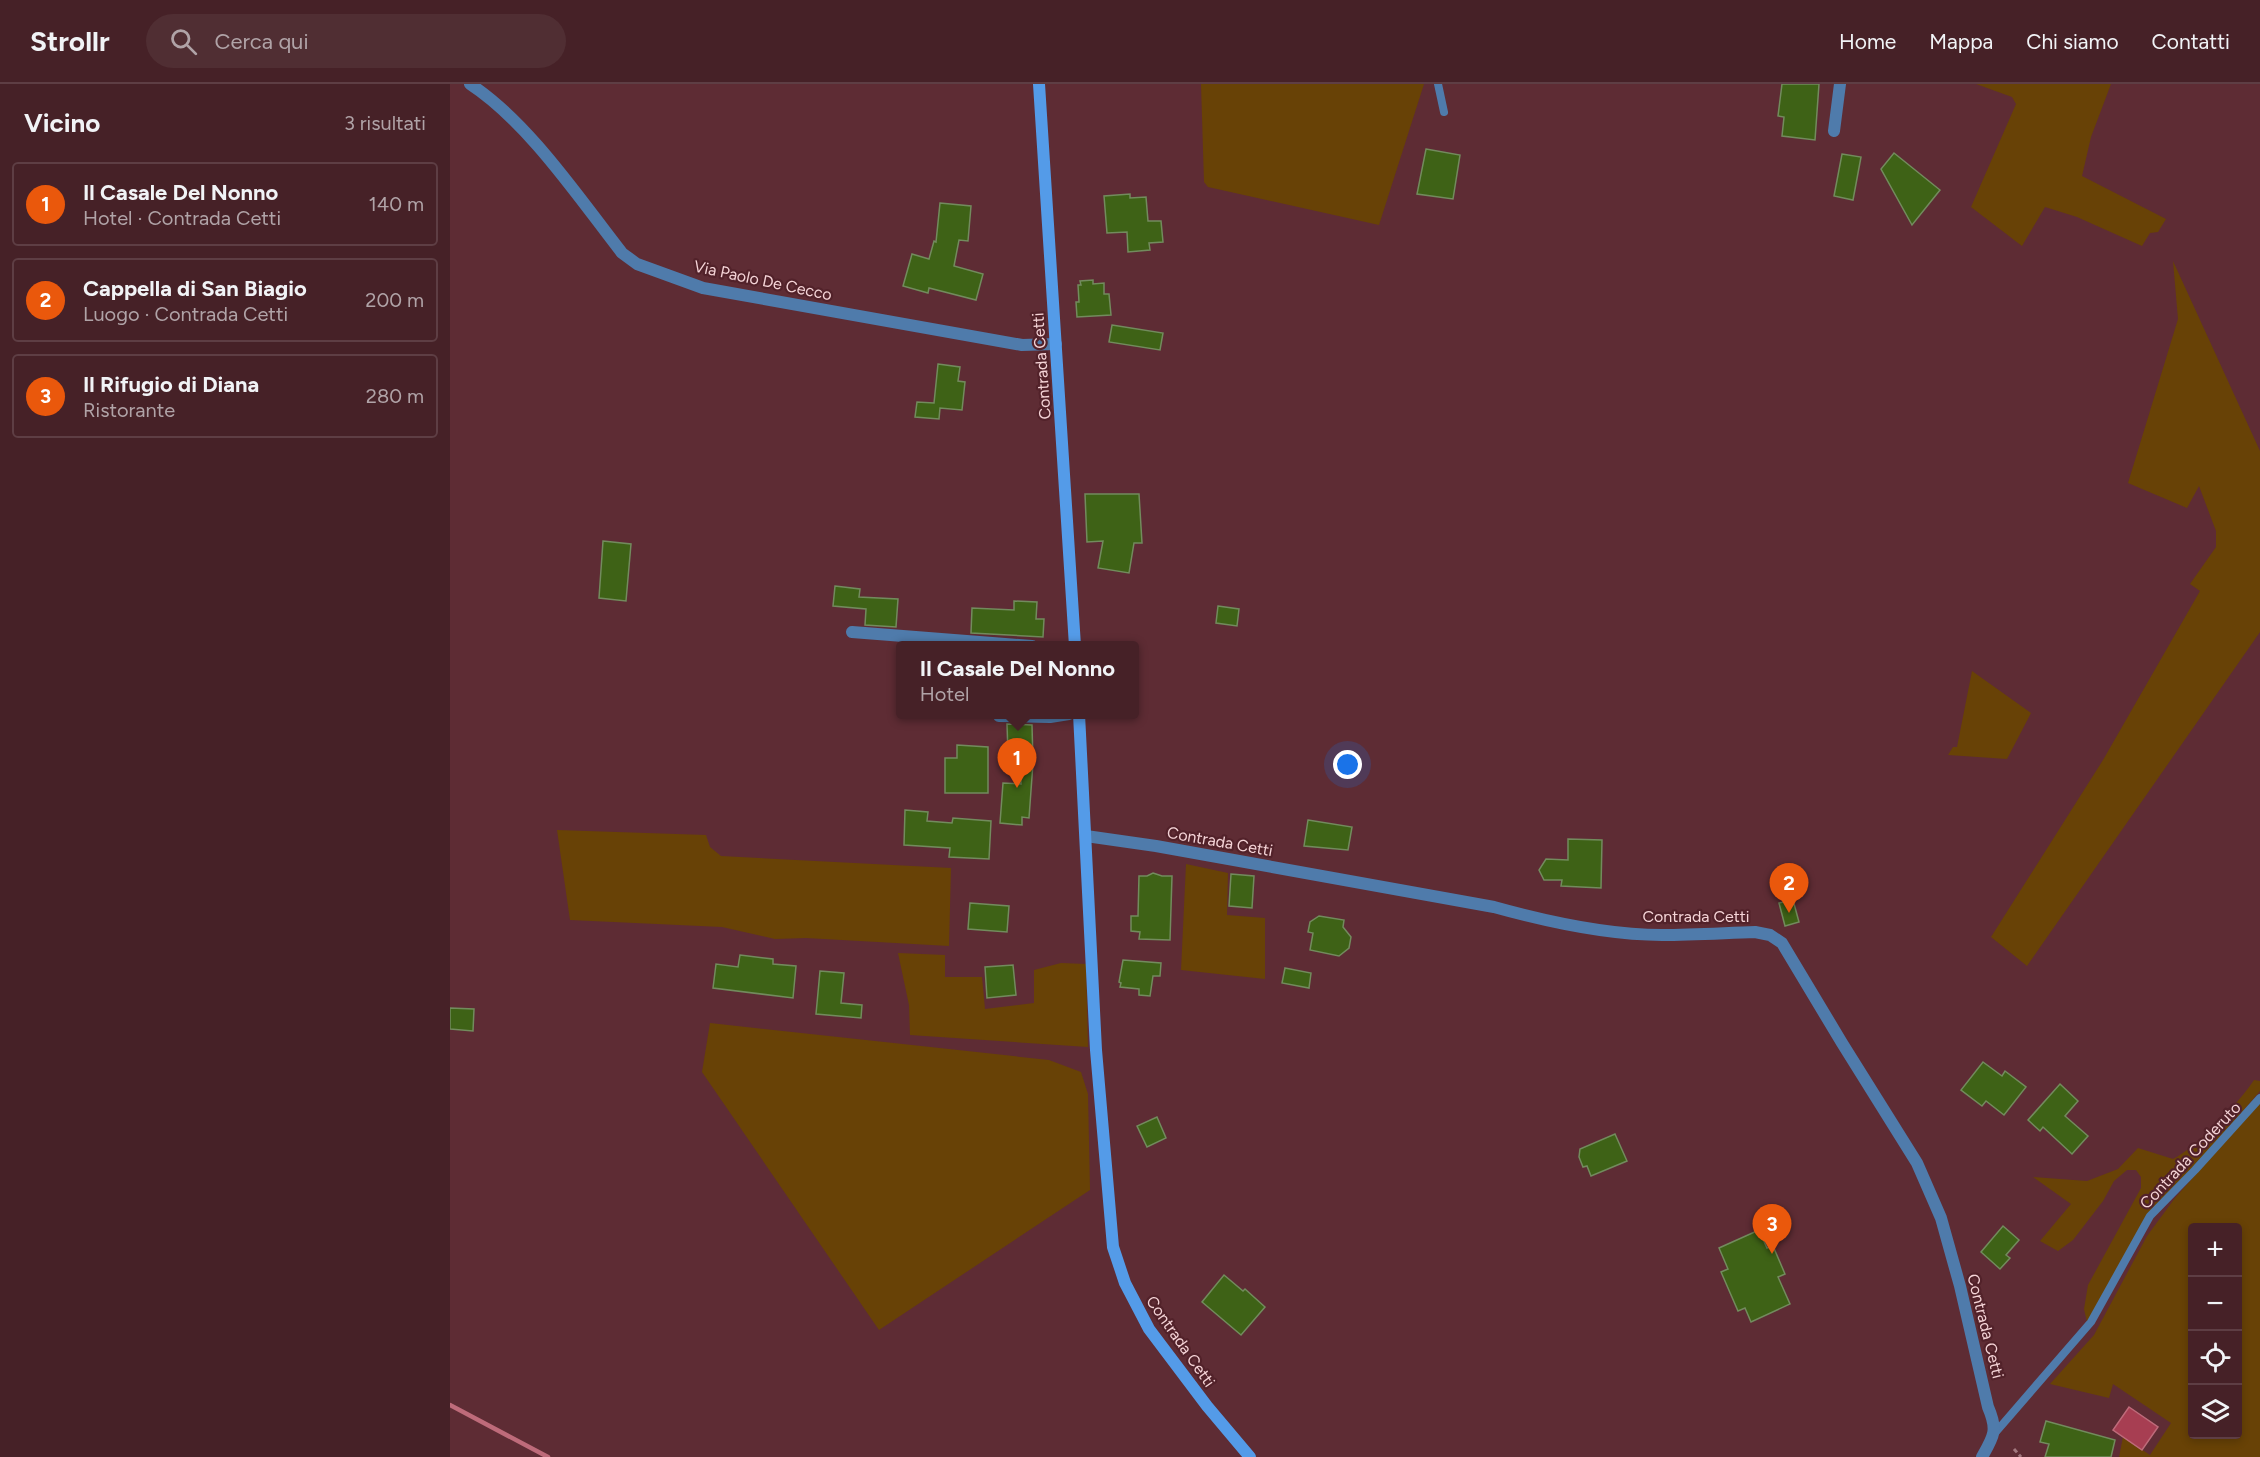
<!DOCTYPE html>
<html lang="it">
<head>
<meta charset="utf-8">
<style>
  body { margin:0; font-family:Figtree,sans-serif; background:#502e33; color:#f1f3f6 }
  .controls { position:absolute; right:18px; bottom:18px; display:grid; overflow:hidden; border-radius:6px; box-shadow:0 3px 9px #0003 }
  .controls button { width:54px; height:54px; display:grid; place-items:center; padding:0; border:0; border-bottom:2px solid #5e3e44; background:#462127; color:#f1f3f6; font:30px sans-serif }
  .you { position:absolute; left:898px; top:681px; width:21px; height:21px; margin:-15px; border:4px solid #fff; border-radius:50%; background:#1a73e8; box-shadow:0 0 0 9px #1a73e833 }
  .badge { display:grid; place-items:center; width:39px; height:39px; border-radius:50%; background:#ea580c; color:#fff; font-size:20px; font-weight:700 }
  .pin { position:absolute; translate:-50% -50px; filter:drop-shadow(0 2px 3px #0008) }
  .pin::after { content:''; position:absolute; top:32px; width:21px; height:18px; background:inherit; clip-path:polygon(0 0,100% 0,50% 100%) }
  .popup { position:absolute; left:446px; top:557px; width:243px; height:78px; box-sizing:border-box; display:grid; place-content:center; border-radius:6px; background:#462127; filter:drop-shadow(0 2px 4px #0005); font-size:20px; white-space:nowrap; color:#b0a3a7 }
  .popup b { font-size:22px; color:#f1f3f6 }
  .popup::after { content:''; position:absolute; left:50%; top:100%; margin-left:-12px; border:12px solid transparent; border-top-color:#462127 }
  .list { margin:0; padding:0; list-style:none }
  h2 { display:flex; justify-content:space-between; align-items:center; height:78px; margin:0; padding:0 24px; font-size:26px }
  h2 small { font-size:20px; font-weight:400; color:#b0a3a7 }
  .list li { display:grid; grid-template-columns:39px 1fr auto; gap:18px; align-items:center; box-sizing:border-box; height:84px; margin:0 12px 12px; padding:0 12px; border:2px solid #5e3e44; border-radius:6px }
  .list b { display:block; font-size:22px; white-space:nowrap }
  .list p { margin:0; font-size:20px; white-space:nowrap; color:#b0a3a7 }
  .list em { font-size:20px; font-style:normal; color:#b0a3a7 }
  .icon { flex:none; width:33px; height:33px; fill:none; stroke:currentColor; stroke-width:2; stroke-linecap:round; stroke-linejoin:round }
  .map { position:relative; flex:none; width:1810px; height:1373px; overflow:hidden }
  header { display:flex; align-items:center; gap:36px; box-sizing:border-box; height:84px; padding:0 30px; background:#462127; border-bottom:2px solid #5e3e44 }
  header strong { font-size:28px }
  nav { display:flex; gap:33px; margin-inline-start:auto; font-size:21px }
  .search { width:420px; height:54px; background:#502e33; display:flex; align-items:center; gap:15px; box-sizing:border-box; padding:0 21px; border-radius:33px; color:#b0a3a7; font-size:22px }
  main { display:flex }
  aside { flex:1; background:#462127 }
  .map>svg:first-child { display:block }
  .green { fill:#684206; fill-rule:evenodd }
  .water { fill:#a73e52; stroke:#be6b7a; stroke-width:1.5 }
  .lines { fill:none; stroke-linecap:round; stroke-linejoin:round }
  .stream { stroke:#be6b7a; stroke-width:4.5 }
  .building { fill:#3e6216; stroke:#728b5d; stroke-width:1.5 }
  .path { stroke:#a2787e; stroke-width:3; stroke-dasharray:4.5 3; stroke-linecap:butt }
  .service { stroke:#4f7bab; stroke-width:8 }
  .minor { stroke:#4f7bab; stroke-width:12 }
  .secondary { stroke:#549be8; stroke-width:12 }
  .labels { text-anchor:middle; stroke-width:4.5; stroke-linejoin:round; paint-order:stroke }
  .street-label { font-size:16px; fill:#f5d4d7; stroke:#52222a }
</style>
</head>
<body>
<header>
<strong>Strollr</strong>
<div class="search"><svg class="icon" aria-label="search" viewBox="0 0 24 24"><circle cx="10" cy="10" r="6"/><path d="M15 15l6 6"/></svg>Cerca qui</div>
<nav><a>Home</a><a>Mappa</a><a>Chi siamo</a><a>Contatti</a></nav>
</header>
<main>
<aside>
<h2>Vicino<small>3 risultati</small></h2>
<ul class="list">
<li><span class="badge">1</span><div><b>Il Casale Del Nonno</b><p>Hotel · Contrada Cetti</p></div><em>140 m</em></li>
<li><span class="badge">2</span><div><b>Cappella di San Biagio</b><p>Luogo · Contrada Cetti</p></div><em>200 m</em></li>
<li><span class="badge">3</span><div><b>Il Rifugio di Diana</b><p>Ristorante</p></div><em>280 m</em></li>
</ul>
</aside>
<div class="map">
<svg width="1810" height="1373" viewBox="0 0 1810 1373">
  <rect width="100%" height="100%" fill="#5e2c34"/>
  <g class="green">
    <polygon points="751,0 974,0 929,141 758,103 754,98"/>
    <polygon points="1526,0 1661,0 1641,53 1632,92 1716,135 1708,148 1700,149 1692,162 1627,133 1595,123 1572,162 1521,123 1566,20 1562,13"/>
    <polygon points="1723,177 1810,367 1810,548 1577,882 1541,853 1653,676 1750,507 1740,500 1766,463 1766,447 1749,402 1737,424 1678,399 1728,235"/>
    <polygon points="1522,587 1581,629 1557,675 1498,671 1503,663 1507,663"/>
    <polygon points="107,746 256,751 260,763 271,772 501,784 499,862 356,854 325,855 272,843 120,836"/>
    <polygon points="736,780 778,789 777,831 815,834 815,895 731,886"/>
    <polygon points="448,869 495,871 495,893 532,893 535,925 584,919 584,886 611,879 636,880 638,963 460,951 459,921"/>
    <polygon points="260,939 599,976 631,988 638,1010 640,1106 429,1246 252,988"/>
    <path d="M1804,996L1810,997V1007L1757,1069L1716,1112L1637,1238L1634,1225L1638,1201L1691,1104V1093L1686,1086H1677L1664,1097L1653,1117L1623,1156L1608,1167L1590,1157L1621,1120L1583,1093L1637,1097L1668,1085L1688,1064L1723,1075C1747,1063 1789,1019 1804,996Z"/>
    <path d="M1810,1018V1373H1669L1673,1353L1700,1371L1721,1339L1663,1300L1659,1314L1600,1300L1644,1251L1697,1152L1725,1114ZM1742,1144H1788V1350H1742Z"/>
  </g>
  <polygon class="water" points="1679,1323 1708,1343 1692,1366 1663,1346"/>
  <g class="lines">
    <polyline class="stream" points="0,1321 98,1373"/>
  </g>
  <g class="building">
    <polygon points="1332,0 1369,0 1365,56 1332,52 1334,33 1328,32"/>
    <polygon points="976,65 1010,71 1003,115 967,110"/>
    <polygon points="1444,69 1490,106 1462,141 1431,85"/>
    <polygon points="1392,70 1411,73 1403,116 1384,112"/>
    <polygon points="680,110 680,114 696,113 698,137 711,137 713,158 699,159 700,166 678,168 677,148 657,149 654,112"/>
    <polygon points="490,119 521,122 518,157 509,156 504,182 533,190 526,216 479,204 478,209 453,202 462,170 479,175 484,157 486,158"/>
    <polygon points="643,196 643,200 654,199 654,210 659,210 661,231 627,233 626,218 629,218 628,201 631,201 630,197"/>
    <polygon points="662,241 713,249 710,266 659,258"/>
    <polygon points="488,280 510,283 508,297 515,298 512,326 490,324 489,335 465,333 467,318 484,319"/>
    <polygon points="635,410 689,410 692,459 684,459 679,489 648,484 653,457 637,458"/>
    <polygon points="153,457 181,460 176,517 149,514"/>
    <polygon points="385,502 410,505 409,513 448,515 446,543 415,541 416,525 383,522"/>
    <polygon points="564,517 587,518 586,535 594,535 593,553 521,549 522,524 564,526"/>
    <polygon points="768,522 789,525 787,542 766,539"/>
    <polygon points="557,640 582,641 583,679 579,734 572,733 572,741 550,739 553,699 571,700 570,675 561,675 561,670 558,670"/>
    <polygon points="507,661 538,663 538,709 495,709 495,674 507,674"/>
    <polygon points="455,726 478,728 477,737 502,739 503,734 541,737 539,775 499,773 500,764 454,761"/>
    <polygon points="858,736 902,743 898,766 854,762"/>
    <polygon points="1118,755 1152,756 1151,804 1111,802 1112,796 1094,796 1089,786 1096,775 1118,776"/>
    <polygon points="703,789 712,792 722,792 720,856 689,855 690,848 681,847 681,832 688,832 689,792 697,792"/>
    <polygon points="781,790 804,792 802,824 779,822"/>
    <polygon points="1343,816 1349,838 1335,842 1329,819"/>
    <polygon points="520,819 559,822 557,848 518,845"/>
    <polygon points="869,832 894,836 893,843 901,853 899,864 889,872 860,866 863,849 858,848 860,838"/>
    <polygon points="290,871 323,875 323,880 346,882 343,914 263,904 266,880 288,883"/>
    <polygon points="673,876 711,879 710,892 703,892 700,912 689,911 689,905 670,903 671,899 669,898"/>
    <polygon points="563,881 566,911 537,914 535,883"/>
    <polygon points="835,884 861,889 859,904 832,899"/>
    <polygon points="370,887 394,889 391,919 412,921 411,934 366,930"/>
    <polygon points="0,924 24,925 23,947 0,945"/>
    <polygon points="1533,978 1552,992 1555,987 1576,1003 1554,1031 1536,1017 1532,1022 1511,1006"/>
    <polygon points="1610,1000 1628,1017 1615,1032 1638,1052 1622,1070 1593,1043 1590,1047 1578,1036"/>
    <polygon points="707,1033 716,1054 697,1063 687,1042"/>
    <polygon points="1165,1050 1177,1077 1141,1092 1137,1082 1133,1083 1129,1073 1130,1065"/>
    <polygon points="1553,1142 1569,1156 1556,1171 1560,1174 1550,1185 1531,1168"/>
    <polygon points="1309,1146 1317,1164 1323,1162 1335,1190 1328,1193 1340,1220 1301,1238 1295,1224 1288,1227 1271,1188 1278,1185 1269,1164"/>
    <polygon points="774,1191 793,1207 795,1205 815,1223 791,1251 752,1218"/>
    <polygon points="1596,1337 1665,1356 1661,1373 1595,1373 1599,1360 1590,1358"/>
  </g>
  <g class="lines">
    <polyline class="path" points="1564,1365 1571,1373"/>
    <g class="service">
      <polyline points="988,0 994,28"/>
      <polyline points="1545,1349 1641,1238 1700,1132 1745,1086 1810,1014"/>
    </g>
    <g class="minor">
      <path d="M20,0C78,38 129,114 172,169L187,180L253,204L572,261L606,260"/>
      <polyline points="1384,47 1390,0"/>
      <polyline points="402,548 582,562"/>
      <polyline points="549,632 600,633 619,630"/>
      <path d="M636,752L706,762L1044,823C1098,838 1156,851 1212,851C1243,851 1274,849 1305,848L1320,851L1332,859L1392,959L1467,1079L1491,1134L1510,1202L1538,1323C1548,1346 1544,1352 1532,1373"/>
    </g>
    <g class="secondary">
      <polyline points="589,0 625,562"/>
      <polyline points="629,630 646,966 663,1163 675,1199 699,1245 757,1322 800,1373"/>
    </g>
  </g>
  <g class="labels">
    <g class="street-label">
      <text transform="translate(313 196) rotate(12)" y="6">Via Paolo De Cecco</text>
      <text transform="translate(591 282) rotate(-94)" y="6">Contrada Cetti</text>
      <text transform="translate(770 757) rotate(10)" y="6">Contrada Cetti</text>
      <text x="1246" y="838">Contrada Cetti</text>
      <text transform="translate(1740 1071) rotate(-47)" y="6">Contrada Coderuto</text>
      <text transform="translate(1536 1242) rotate(76)" y="6">Contrada Cetti</text>
      <text transform="translate(731 1257) rotate(55)" y="6">Contrada Cetti</text>
    </g>
  </g>
</svg>
<div class="controls">
<button>+</button>
<button>−</button>
<button><svg class="icon" aria-label="locate" viewBox="0 0 24 24"><circle cx="12" cy="12" r="6"/><path d="M12 2v4M12 18v4M2 12h4M18 12h4"/></svg></button>
<button><svg class="icon" aria-label="layers" viewBox="0 0 24 24"><path d="M12 4l9 5-9 5-9-5zM3 14l9 5 9-5"/></svg></button>
</div>
<div class="you"></div>
<div class="pin badge" style="left:567px;top:704px">1</div>
<div class="popup"><b>Il Casale Del Nonno</b>Hotel</div>
<div class="pin badge" style="left:1339px;top:829px">2</div>
<div class="pin badge" style="left:1322px;top:1170px">3</div>
</div>
</main>
</body>
</html>
